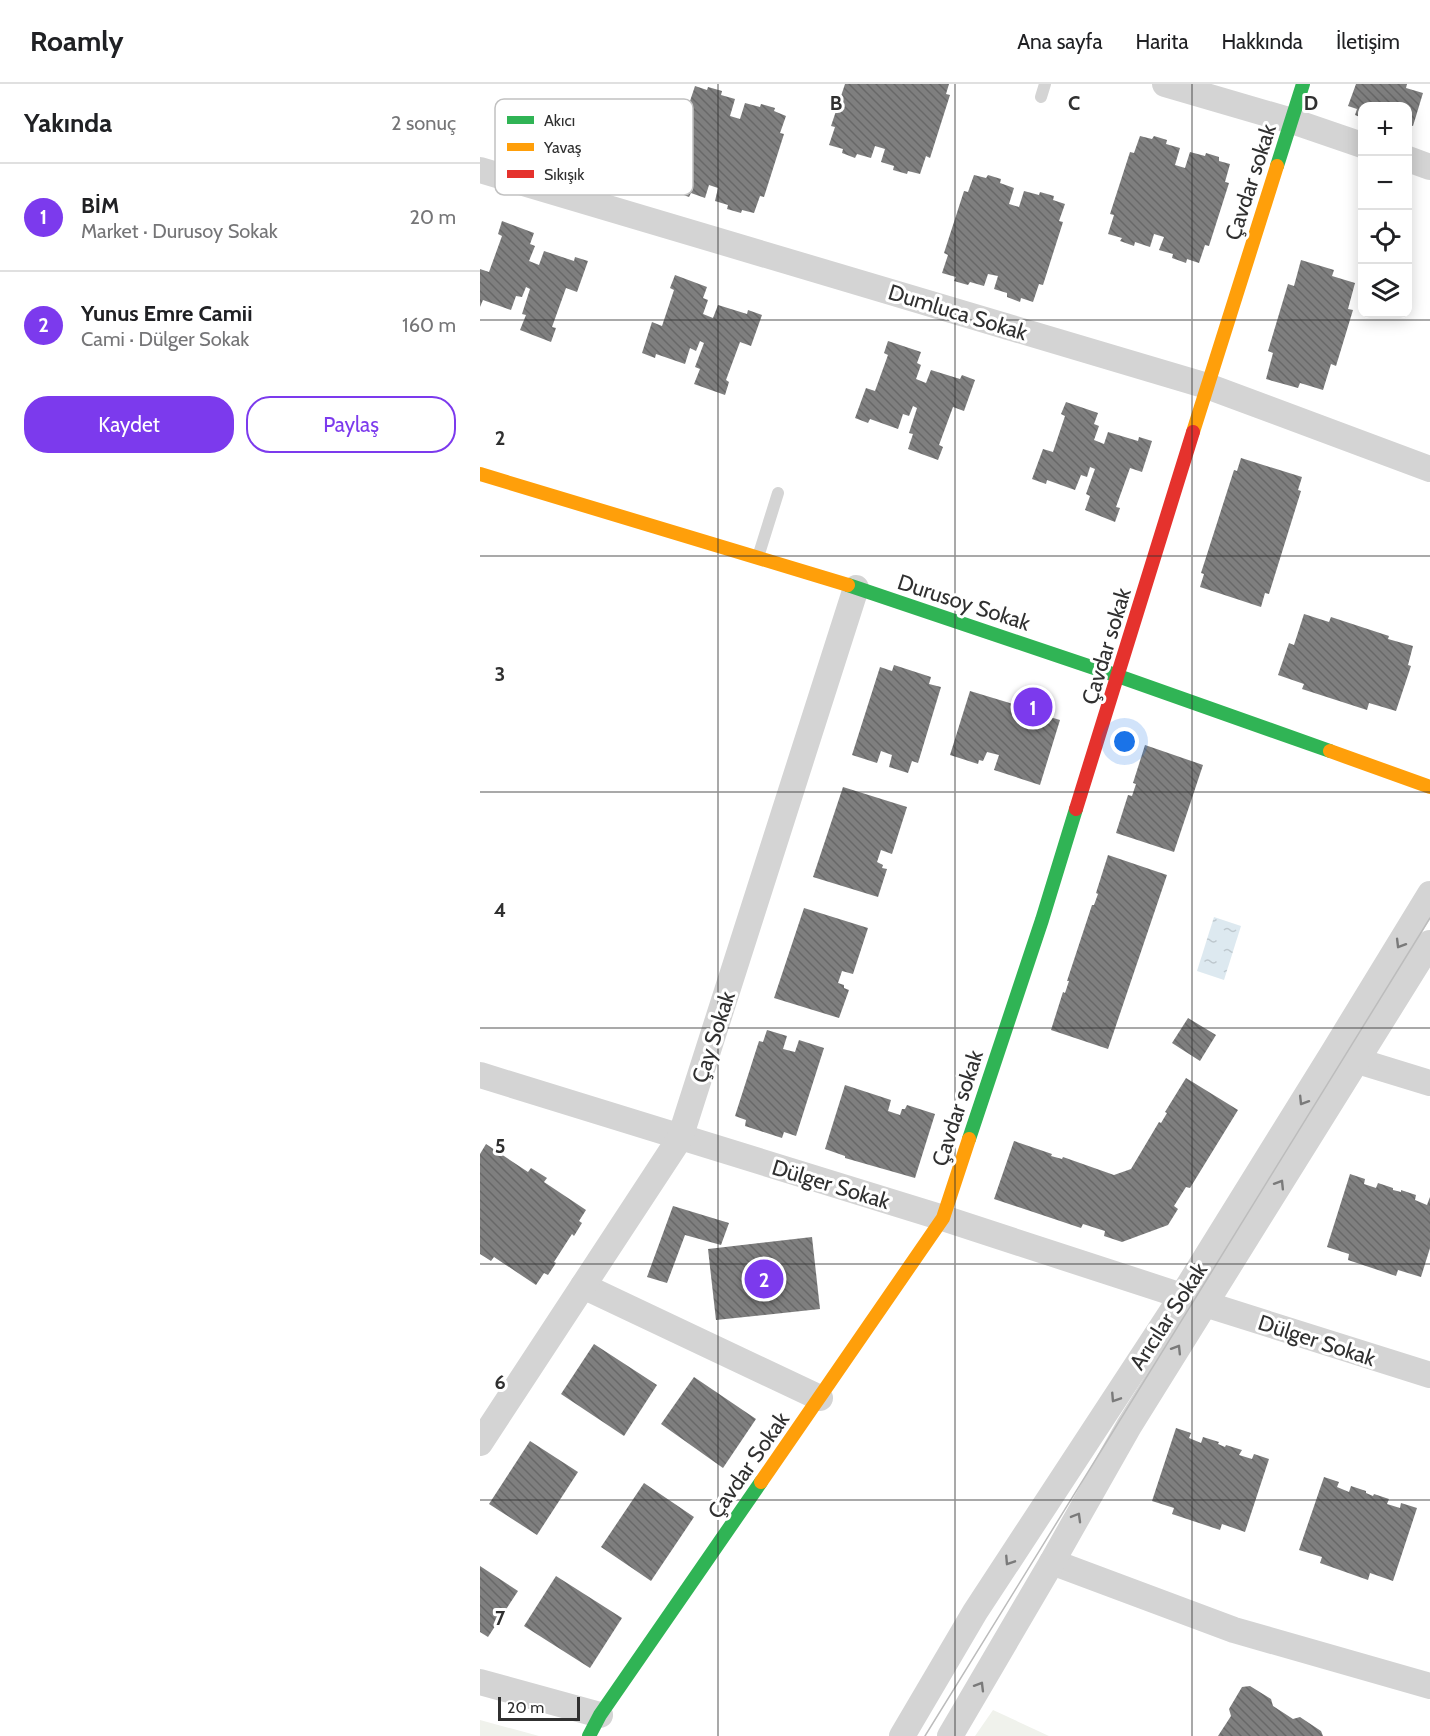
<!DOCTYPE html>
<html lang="tr">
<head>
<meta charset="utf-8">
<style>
  body { margin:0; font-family:Cabin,sans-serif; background:#f6f6f6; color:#202124 }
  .controls { position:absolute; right:18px; top:18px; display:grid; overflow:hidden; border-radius:12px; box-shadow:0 3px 15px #0003 }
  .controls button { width:54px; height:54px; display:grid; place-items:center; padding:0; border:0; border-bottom:2px solid #e0e0e0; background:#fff; color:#202124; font:30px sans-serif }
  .scale { position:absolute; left:18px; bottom:15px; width:82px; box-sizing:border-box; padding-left:6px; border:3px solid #303030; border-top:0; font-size:16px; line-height:21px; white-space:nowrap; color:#303030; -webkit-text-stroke:4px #fff; paint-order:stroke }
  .you { position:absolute; left:645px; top:658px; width:21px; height:21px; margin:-15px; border:4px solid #fff; border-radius:50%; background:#1a73e8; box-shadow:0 0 0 9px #1a73e833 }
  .badge { display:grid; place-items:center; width:39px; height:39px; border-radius:50%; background:#7c3aed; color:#fff; font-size:20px; font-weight:700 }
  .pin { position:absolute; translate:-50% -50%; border:3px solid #fff; box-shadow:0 2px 6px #0006 }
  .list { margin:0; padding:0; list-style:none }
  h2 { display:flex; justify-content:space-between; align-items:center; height:78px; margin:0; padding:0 24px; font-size:26px }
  h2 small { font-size:20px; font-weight:400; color:#757577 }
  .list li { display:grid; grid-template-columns:39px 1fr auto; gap:18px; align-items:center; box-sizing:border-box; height:108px; padding:0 24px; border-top:2px solid #e0e0e0 }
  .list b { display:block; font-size:22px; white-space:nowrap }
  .list p { margin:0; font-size:20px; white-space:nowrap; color:#757577 }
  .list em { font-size:20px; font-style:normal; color:#757577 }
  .actions { display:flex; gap:12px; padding:18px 24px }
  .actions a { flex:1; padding:14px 0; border:2px solid #7c3aed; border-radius:24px; text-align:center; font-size:21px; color:#7c3aed }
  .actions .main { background:#7c3aed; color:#fff }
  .icon { flex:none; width:33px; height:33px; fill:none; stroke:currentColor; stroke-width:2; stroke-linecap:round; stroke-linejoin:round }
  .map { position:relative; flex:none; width:950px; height:1652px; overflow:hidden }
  header { display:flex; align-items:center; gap:36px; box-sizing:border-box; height:84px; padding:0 30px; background:#fff; border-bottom:2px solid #e0e0e0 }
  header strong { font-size:28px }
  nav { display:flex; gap:33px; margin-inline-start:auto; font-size:21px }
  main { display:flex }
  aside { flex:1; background:#fff }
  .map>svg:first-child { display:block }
  .park { fill:#f0f2ec }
  .water { fill:url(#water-ripples) }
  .building { fill:url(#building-back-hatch) }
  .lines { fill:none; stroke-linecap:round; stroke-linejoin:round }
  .lane { stroke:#d4d4d4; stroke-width:12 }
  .street { stroke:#d4d4d4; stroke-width:26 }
  .fast { stroke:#30b455; stroke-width:14 }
  .slow { stroke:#ff9f0a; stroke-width:14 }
  .jam { stroke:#e5322d; stroke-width:14 }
  .tram { stroke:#bcbcbc; stroke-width:1.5 }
  .oneway { stroke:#7a7a7a }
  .grid { fill:none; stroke:#303030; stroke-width:1.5; stroke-opacity:0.55 }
  .labels { text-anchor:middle; stroke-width:6; stroke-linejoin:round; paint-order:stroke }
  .street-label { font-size:22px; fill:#303030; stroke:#fff }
  .key { fill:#fff; stroke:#c1c1c1; stroke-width:1.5 }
  .key-label { font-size:16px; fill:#303030 }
  .grid-label { font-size:20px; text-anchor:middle; font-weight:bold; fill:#303030; stroke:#fff; stroke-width:6; stroke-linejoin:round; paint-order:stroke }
</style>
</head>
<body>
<header>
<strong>Roamly</strong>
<nav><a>Ana sayfa</a><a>Harita</a><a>Hakkında</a><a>İletişim</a></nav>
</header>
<main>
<aside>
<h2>Yakında<small>2 sonuç</small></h2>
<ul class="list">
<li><span class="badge">1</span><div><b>BİM</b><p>Market · Durusoy Sokak</p></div><em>20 m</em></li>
<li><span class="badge">2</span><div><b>Yunus Emre Camii</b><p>Cami · Dülger Sokak</p></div><em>160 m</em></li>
</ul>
<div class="actions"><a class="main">Kaydet</a><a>Paylaş</a></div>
</aside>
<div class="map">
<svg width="950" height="1652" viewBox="0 0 950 1652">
  <defs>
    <pattern id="water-ripples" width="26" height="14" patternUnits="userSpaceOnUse" patternTransform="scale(1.5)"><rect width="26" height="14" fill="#dde9f0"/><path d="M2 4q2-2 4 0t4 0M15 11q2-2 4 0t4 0" fill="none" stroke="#bec8ce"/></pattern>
    <pattern id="building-back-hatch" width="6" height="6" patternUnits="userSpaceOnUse" patternTransform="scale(1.5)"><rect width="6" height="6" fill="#7f7f7f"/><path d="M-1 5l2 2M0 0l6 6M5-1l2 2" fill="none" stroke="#686868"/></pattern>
  </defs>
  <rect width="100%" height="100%" fill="#fff"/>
  <g class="park">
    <polygon points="513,1626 569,1652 495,1652"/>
    <polygon points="0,1636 59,1652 0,1652"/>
  </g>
  <polygon class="water" points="734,833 761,842 744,896 717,887"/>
  <g class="building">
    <polygon points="365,0 469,0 466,10 470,11 450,74 446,72 440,90 428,87 427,90 413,86 414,82 401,78 405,65 395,62 391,74 377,70 375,74 362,69 363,65 349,61 355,43 351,42"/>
    <polygon points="876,0 927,0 926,4 943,9 933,42 928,40 928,22 882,22 882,34 875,31 877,25 868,22"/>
    <polygon points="215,2 227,6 228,3 242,7 241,11 255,15 250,32 260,35 265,19 280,23 281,20 295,24 294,27 306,32 300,49 304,50 284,113 280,112 274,129 262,126 261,129 247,125 248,121 235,117 238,104 229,101 225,114 211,109 209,113 195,108 197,105 183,100 189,82 185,81 205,18 209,20"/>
    <polygon points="660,52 672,55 674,52 687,56 686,60 700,64 695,81 705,84 710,68 725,72 726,69 739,73 739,77 750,80 745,98 749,99 729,162 725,161 719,179 707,175 706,179 692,174 693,170 679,166 684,153 674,150 670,163 655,158 654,162 640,157 642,154 628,150 634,131 630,130 650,68 654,69"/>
    <polygon points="494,91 506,94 508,91 521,95 520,99 534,104 529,120 539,123 544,107 559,111 560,108 574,112 573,116 585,120 579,137 583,138 563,201 559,200 553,218 541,214 540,218 527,213 527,209 514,205 518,192 508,190 504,202 490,198 488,201 474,197 476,193 462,189 468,171 464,169 484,107 488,108"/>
    <polygon points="22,137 54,149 50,160 55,162 49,177 59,181 64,167 94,177 95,173 108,177 97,208 86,204 72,243 76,244 71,258 40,246 46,231 42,230 50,205 46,203 42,213 36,212 31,226 3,216 0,223 0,185 9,188 22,152 18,150"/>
    <polygon points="821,176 854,186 852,192 875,199 868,225 873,226 856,282 851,280 843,306 820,299 818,304 786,295 793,269 788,267 808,200 814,202"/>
    <polygon points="195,191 227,203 223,214 228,216 223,230 233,234 238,221 267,230 268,226 282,231 271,262 260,258 246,296 249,298 245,311 214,300 220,285 215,283 224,259 220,257 216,267 210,264 205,280 176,270 175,274 162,269 172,238 182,242 194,206 190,204"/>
    <polygon points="408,257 441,268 437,279 441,281 436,295 446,299 451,286 480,295 482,291 495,296 484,327 473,323 459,361 463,363 458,376 428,365 433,350 429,349 437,324 433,322 429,332 423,330 418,345 390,335 388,339 375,334 386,304 395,307 408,271 404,269"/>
    <polygon points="586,318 618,329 614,340 619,342 614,356 624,360 628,348 658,357 659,353 672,357 662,388 650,384 636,423 640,424 635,438 605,426 610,412 606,410 615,385 610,383 607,393 601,391 595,406 567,396 566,400 552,395 563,365 573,368 585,332 581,330"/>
    <polygon points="761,374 822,393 818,406 821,407 789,510 785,509 781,523 720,503 724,490 721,489 754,386 757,387"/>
    <polygon points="824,530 849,538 851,533 909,552 908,555 933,562 928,581 931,582 916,627 889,619 887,626 822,605 824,600 798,591 809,559 814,561"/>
    <polygon points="414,581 451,593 449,600 461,603 438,679 432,677 428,689 409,683 412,671 401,667 397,679 372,671 400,583 412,587"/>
    <polygon points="490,607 560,628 560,630 580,636 560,701 514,686 519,671 507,668 503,677 499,676 498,680 470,671"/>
    <polygon points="665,661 723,681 694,768 636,749 648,711 652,712 656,700 653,699"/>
    <polygon points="363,703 427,723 412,770 401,766 397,778 403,781 402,784 407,785 398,813 333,793"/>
    <polygon points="628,771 687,791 628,965 571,946 583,908 585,909 589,897 587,897 612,821 614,821 618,810 616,809"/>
    <polygon points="324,824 388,844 373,890 362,887 358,899 364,901 364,904 369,906 359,934 294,914"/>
    <polygon points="708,934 736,951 720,977 692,959"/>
    <polygon points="287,946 307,952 303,965 315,968 319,956 344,964 316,1052 304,1048 302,1054 265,1042 266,1036 255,1032 279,957 283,958"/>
    <polygon points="706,994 758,1026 710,1104 706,1103 694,1122 698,1125 688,1141 642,1158 624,1152 625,1147 603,1140 601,1144 514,1115 534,1057 572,1070 571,1072 582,1075 583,1073 634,1091 651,1085 679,1038 681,1039 687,1029 685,1028"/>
    <polygon points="365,1001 411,1016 408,1027 420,1031 422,1025 425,1025 427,1021 455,1030 435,1094 365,1074 365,1072 345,1065"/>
    <polygon points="6,1060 48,1088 51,1084 67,1094 64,1098 106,1126 99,1137 102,1139 94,1152 92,1150 74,1178 76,1179 68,1191 64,1189 56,1201 14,1173 11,1177 0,1170 0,1070"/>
    <polygon points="870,1090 885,1095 884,1100 896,1104 898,1099 913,1104 913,1106 921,1108 921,1106 936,1111 935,1116 947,1121 950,1113 950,1164 941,1193 918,1186 916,1192 868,1176 869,1170 847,1163"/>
    <polygon points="193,1122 249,1139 241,1161 205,1151 187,1199 167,1193"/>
    <polygon points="332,1153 340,1225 236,1236 228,1165"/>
    <polygon points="114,1260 177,1301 144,1352 81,1310"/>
    <polygon points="214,1293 276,1335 243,1384 181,1340"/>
    <polygon points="696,1344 711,1349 709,1354 721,1359 723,1353 739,1358 738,1360 745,1363 746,1361 762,1366 759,1371 772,1375 774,1370 789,1375 765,1448 742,1440 740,1446 692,1430 694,1424 672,1417"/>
    <polygon points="50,1357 98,1388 57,1451 9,1420"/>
    <polygon points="844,1393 859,1398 857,1403 869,1408 871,1402 886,1407 886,1409 893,1412 894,1410 909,1415 907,1420 920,1424 921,1419 937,1424 913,1497 890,1489 888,1496 840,1479 842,1473 819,1466"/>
    <polygon points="164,1399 214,1433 171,1497 121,1463"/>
    <polygon points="0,1482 38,1507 8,1553 0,1548"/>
    <polygon points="76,1492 142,1534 110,1584 44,1542"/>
    <polygon points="770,1602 791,1615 793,1622 813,1635 820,1633 841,1647 843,1652 738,1652 751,1632 749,1625 762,1603"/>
  </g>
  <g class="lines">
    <g class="lane">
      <polyline points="561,13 565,0"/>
      <polyline points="278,473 298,409"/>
    </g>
    <g class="street">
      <polyline points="685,0 812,37 882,61"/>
      <polyline points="928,75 950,83"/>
      <polyline points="0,86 727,302 950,385"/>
      <polyline points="878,977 950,999"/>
      <polyline points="0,991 463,1134 702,1212"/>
      <polyline points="103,1202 340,1314"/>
      <polyline points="725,1220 950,1291"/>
      <polyline points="0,1359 200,1054 376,504"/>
      <polyline points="572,1478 754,1546 950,1602"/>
      <polyline points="0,1598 120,1631"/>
      <polyline points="422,1652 495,1528 702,1212 854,967 950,810"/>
      <polyline points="470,1652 572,1478 649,1342 950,859"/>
    </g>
    <g class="fast">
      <polyline points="797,82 823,0"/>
      <polyline points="368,501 638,592 850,667"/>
      <polyline points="489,1055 562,836 596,725"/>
      <polyline points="109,1652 120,1631 281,1398"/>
    </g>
    <g class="slow">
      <polyline points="713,348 797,82"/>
      <polyline points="0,390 368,501"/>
      <polyline points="850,667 950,703"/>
      <polyline points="281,1398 463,1134 489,1055"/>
    </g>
    <polyline class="jam" points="596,725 713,348"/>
    <polyline class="tram" points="445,1652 950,834"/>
  </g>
  <defs><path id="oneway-chevron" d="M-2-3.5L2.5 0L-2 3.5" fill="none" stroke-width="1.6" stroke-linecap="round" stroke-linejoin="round" transform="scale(1.5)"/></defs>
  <g class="oneway">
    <use href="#oneway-chevron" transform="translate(920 860) rotate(121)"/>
    <use href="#oneway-chevron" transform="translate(823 1017) rotate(122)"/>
    <use href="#oneway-chevron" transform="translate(800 1100) rotate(-58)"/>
    <use href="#oneway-chevron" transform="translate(697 1265) rotate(-58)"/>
    <use href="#oneway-chevron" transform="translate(635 1314) rotate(123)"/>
    <use href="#oneway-chevron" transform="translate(597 1433) rotate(-60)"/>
    <use href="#oneway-chevron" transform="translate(529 1477) rotate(123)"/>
    <use href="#oneway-chevron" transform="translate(500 1602) rotate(-59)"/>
  </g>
  <path class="grid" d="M238,0V1652M475,0V1652M712,0V1652M0,236H950M0,472H950M0,708H950M0,944H950M0,1180H950M0,1416H950"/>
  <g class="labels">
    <g class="street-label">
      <text transform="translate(770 98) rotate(-72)" y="8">Çavdar sokak</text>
      <text transform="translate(478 228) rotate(17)" y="8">Dumluca Sokak</text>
      <text transform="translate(484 518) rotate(18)" y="8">Durusoy Sokak</text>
      <text transform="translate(626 562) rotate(-73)" y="8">Çavdar sokak</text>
      <text transform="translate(233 953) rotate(-72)" y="8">Çay Sokak</text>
      <text transform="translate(477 1024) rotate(-72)" y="8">Çavdar sokak</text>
      <text transform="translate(351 1100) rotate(17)" y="8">Dülger Sokak</text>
      <text transform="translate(688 1232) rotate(-57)" y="8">Arıcılar Sokak</text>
      <text transform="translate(837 1256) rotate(18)" y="8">Dülger Sokak</text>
      <text transform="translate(268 1381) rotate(-55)" y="8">Çavdar Sokak</text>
    </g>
  </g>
  <rect x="15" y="15" width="198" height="96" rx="9" class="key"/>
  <rect x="27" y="32" width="27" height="8" fill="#30b455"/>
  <rect x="27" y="59" width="27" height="8" fill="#ff9f0a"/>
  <rect x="27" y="86" width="27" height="8" fill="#e5322d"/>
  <g class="key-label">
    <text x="64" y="42">Akıcı</text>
    <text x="64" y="69">Yavaş</text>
    <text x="64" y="96">Sıkışık</text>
  </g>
  <g class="grid-label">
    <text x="356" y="26">B</text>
    <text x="594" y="26">C</text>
    <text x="831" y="26">D</text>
    <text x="20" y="361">2</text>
    <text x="20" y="597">3</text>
    <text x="20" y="833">4</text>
    <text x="20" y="1069">5</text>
    <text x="20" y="1305">6</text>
    <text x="20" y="1541">7</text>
  </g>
</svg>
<div class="controls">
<button>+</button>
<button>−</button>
<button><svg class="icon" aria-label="locate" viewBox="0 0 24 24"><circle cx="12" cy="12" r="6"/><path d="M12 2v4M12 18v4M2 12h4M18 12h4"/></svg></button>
<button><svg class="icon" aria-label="layers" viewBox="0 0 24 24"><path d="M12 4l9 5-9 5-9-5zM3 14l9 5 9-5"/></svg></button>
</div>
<div class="scale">20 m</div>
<div class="you"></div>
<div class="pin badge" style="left:553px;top:623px">1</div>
<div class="pin badge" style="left:284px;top:1195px">2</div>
</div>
</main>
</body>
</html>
